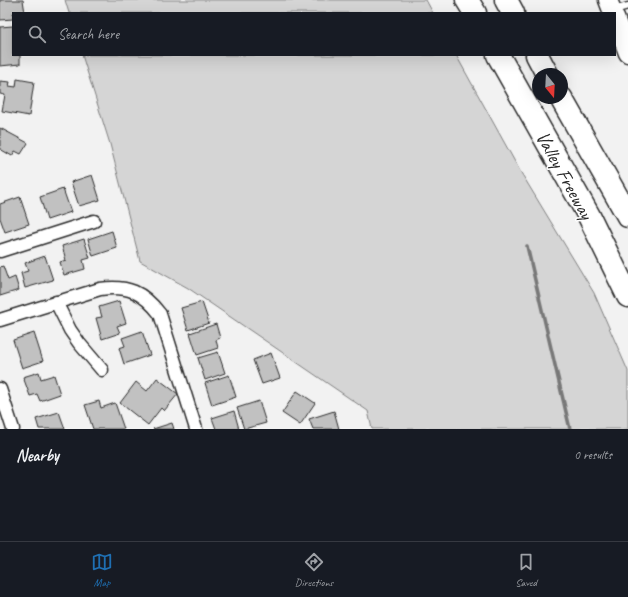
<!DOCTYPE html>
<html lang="en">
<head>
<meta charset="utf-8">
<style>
  body { margin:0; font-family:Caveat,sans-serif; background:#20242c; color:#f1f3f6 }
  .compass { position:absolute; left:532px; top:68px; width:36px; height:36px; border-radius:50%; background:#171b24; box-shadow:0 4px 16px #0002; rotate:162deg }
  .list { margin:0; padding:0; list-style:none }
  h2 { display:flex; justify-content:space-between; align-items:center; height:52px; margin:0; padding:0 16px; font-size:17px }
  h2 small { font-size:13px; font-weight:400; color:#9ea1a6 }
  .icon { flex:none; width:22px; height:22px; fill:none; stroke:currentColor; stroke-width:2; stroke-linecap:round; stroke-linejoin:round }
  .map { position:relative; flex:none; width:628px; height:429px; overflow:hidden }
  .search { position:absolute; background:#171b24; box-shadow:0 4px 16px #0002; left:12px; right:12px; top:12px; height:44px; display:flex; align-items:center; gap:10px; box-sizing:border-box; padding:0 14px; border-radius:0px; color:#9ea1a6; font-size:15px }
  .sheet { height:112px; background:#171b24 }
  nav { display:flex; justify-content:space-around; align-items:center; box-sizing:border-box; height:56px; border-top:1px solid #363941; background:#171b24; font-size:11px; color:#9ea1a6 }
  nav a { display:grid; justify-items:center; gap:2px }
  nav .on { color:#1f6fb2 }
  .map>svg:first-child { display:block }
  .green { fill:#d5d5d5; stroke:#808080 }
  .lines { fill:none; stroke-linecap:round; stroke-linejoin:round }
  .stream { stroke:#787878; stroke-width:3.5 }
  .building { fill:#c1c1c1; stroke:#2b2b2b }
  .lane-casing { stroke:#2b2b2b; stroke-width:9 }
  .street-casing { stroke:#2b2b2b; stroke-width:15 }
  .secondary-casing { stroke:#2b2b2b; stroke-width:21 }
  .highway-casing { stroke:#2b2b2b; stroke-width:25 }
  .lane { stroke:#fff; stroke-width:6 }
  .street { stroke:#fff; stroke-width:12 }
  .secondary { stroke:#fff; stroke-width:18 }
  .highway { stroke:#fff; stroke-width:22 }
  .labels { text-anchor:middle; stroke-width:3; stroke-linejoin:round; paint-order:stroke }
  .street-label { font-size:20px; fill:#2b2b2b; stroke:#fff }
</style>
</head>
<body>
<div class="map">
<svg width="628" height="429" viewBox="0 0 628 429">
  <rect width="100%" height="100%" fill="#f2f2f2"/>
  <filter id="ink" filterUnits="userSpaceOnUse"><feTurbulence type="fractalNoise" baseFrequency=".025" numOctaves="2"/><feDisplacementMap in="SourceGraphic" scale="8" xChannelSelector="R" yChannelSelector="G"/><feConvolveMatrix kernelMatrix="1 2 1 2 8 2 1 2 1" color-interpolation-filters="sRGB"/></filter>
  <g filter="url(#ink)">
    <g class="green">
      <polygon points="65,0 426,0 433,13 69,13"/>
      <polygon points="82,55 456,55 520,171 594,293 628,371 628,429 372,429 368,411 188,288 140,261 110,144"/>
    </g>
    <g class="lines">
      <polyline class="stream" points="527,246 570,429"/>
    </g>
    <g class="building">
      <polygon points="0,0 23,0 25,13 13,13 13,19 0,20"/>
      <polygon points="13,26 13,55 20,55 20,64 0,66 0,27"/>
      <polygon points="17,79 34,82 29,116 2,111 5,95 0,94 0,81 10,82 9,86 16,87"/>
      <polygon points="0,128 28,143 21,154 15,151 12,156 0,149"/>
      <polygon points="92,175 100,200 79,206 71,182"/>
      <polygon points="63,189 71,212 47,220 40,197"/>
      <polygon points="20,197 29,224 5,232 0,218 0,204"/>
      <polygon points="112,231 117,248 93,256 88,239"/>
      <polygon points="84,239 90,258 83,260 85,269 64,275 60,262 66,260 62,246"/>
      <polygon points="45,256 53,280 25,288 21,273 28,271 25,263"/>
      <polygon points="3,266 8,280 15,277 19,290 0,296 0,267"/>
      <polygon points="119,301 126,323 117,326 120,333 102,339 96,318 102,317 99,307"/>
      <polygon points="202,302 209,323 188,330 181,308"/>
      <polygon points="216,324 220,338 216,340 218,348 197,355 190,333"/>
      <polygon points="142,331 150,355 124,364 119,348 125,346 122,338"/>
      <polygon points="34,333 43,361 22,368 13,340"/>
      <polygon points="218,352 225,373 205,380 198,358"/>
      <polygon points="271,353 280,378 262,384 253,360"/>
      <polygon points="39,372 41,379 54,375 60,394 40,401 37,394 30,396 23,377"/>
      <polygon points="229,375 236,397 212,405 205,383"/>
      <polygon points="157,378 178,394 164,411 161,408 148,425 120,403 136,382 147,391"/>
      <polygon points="297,391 315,403 300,425 282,413"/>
      <polygon points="99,401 101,408 115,403 124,429 93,429 85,405"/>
      <polygon points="259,401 266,423 244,429 237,408"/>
      <polygon points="234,411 239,429 216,429 212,418"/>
      <polygon points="334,411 339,429 313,429 309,419"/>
      <polygon points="59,412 65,429 39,429 36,419"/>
      <polygon points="172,423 174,429 153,429"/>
    </g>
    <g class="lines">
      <defs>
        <polyline id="lane" points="614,10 628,6"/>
        <g id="street">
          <polyline points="0,251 94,221"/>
          <polyline points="56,302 70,330 79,343 102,370"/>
          <path d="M0,320L100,289C128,285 143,292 160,314L196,429"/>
          <polyline points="0,389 13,429"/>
        </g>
        <g id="secondary">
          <polyline points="608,0 613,13"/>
          <polyline points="615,18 628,53"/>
        </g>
        <g id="highway">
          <polyline points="467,0 475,13"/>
          <polyline points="506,0 513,13"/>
          <polyline points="498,55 589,216 628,296"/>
          <polyline points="537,55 547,74"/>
          <polyline points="561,98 628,216"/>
        </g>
      </defs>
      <use href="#lane" class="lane-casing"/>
      <use href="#street" class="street-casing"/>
      <use href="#secondary" class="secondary-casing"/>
      <use href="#highway" class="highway-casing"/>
      <use href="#lane" class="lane"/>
      <use href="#street" class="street"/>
      <use href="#secondary" class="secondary"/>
      <use href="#highway" class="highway"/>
    </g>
  </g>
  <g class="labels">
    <g class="street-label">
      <text transform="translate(565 175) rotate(61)" y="7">Valley Freeway</text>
    </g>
  </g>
</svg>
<svg class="compass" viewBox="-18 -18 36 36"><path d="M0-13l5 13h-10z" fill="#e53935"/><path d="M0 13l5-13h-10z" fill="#9ea1a6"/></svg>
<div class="search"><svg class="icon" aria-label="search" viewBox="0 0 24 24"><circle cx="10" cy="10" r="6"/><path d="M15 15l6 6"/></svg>Search here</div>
</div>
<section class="sheet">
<h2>Nearby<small>0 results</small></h2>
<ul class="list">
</ul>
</section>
<nav>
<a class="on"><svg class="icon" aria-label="map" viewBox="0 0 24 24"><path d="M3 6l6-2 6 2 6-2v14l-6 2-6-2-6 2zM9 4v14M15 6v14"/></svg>Map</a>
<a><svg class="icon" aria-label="directions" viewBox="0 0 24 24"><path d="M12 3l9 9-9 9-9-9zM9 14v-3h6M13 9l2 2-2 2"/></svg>Directions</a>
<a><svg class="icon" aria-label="saved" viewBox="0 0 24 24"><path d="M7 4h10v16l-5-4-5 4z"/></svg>Saved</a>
</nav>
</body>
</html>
